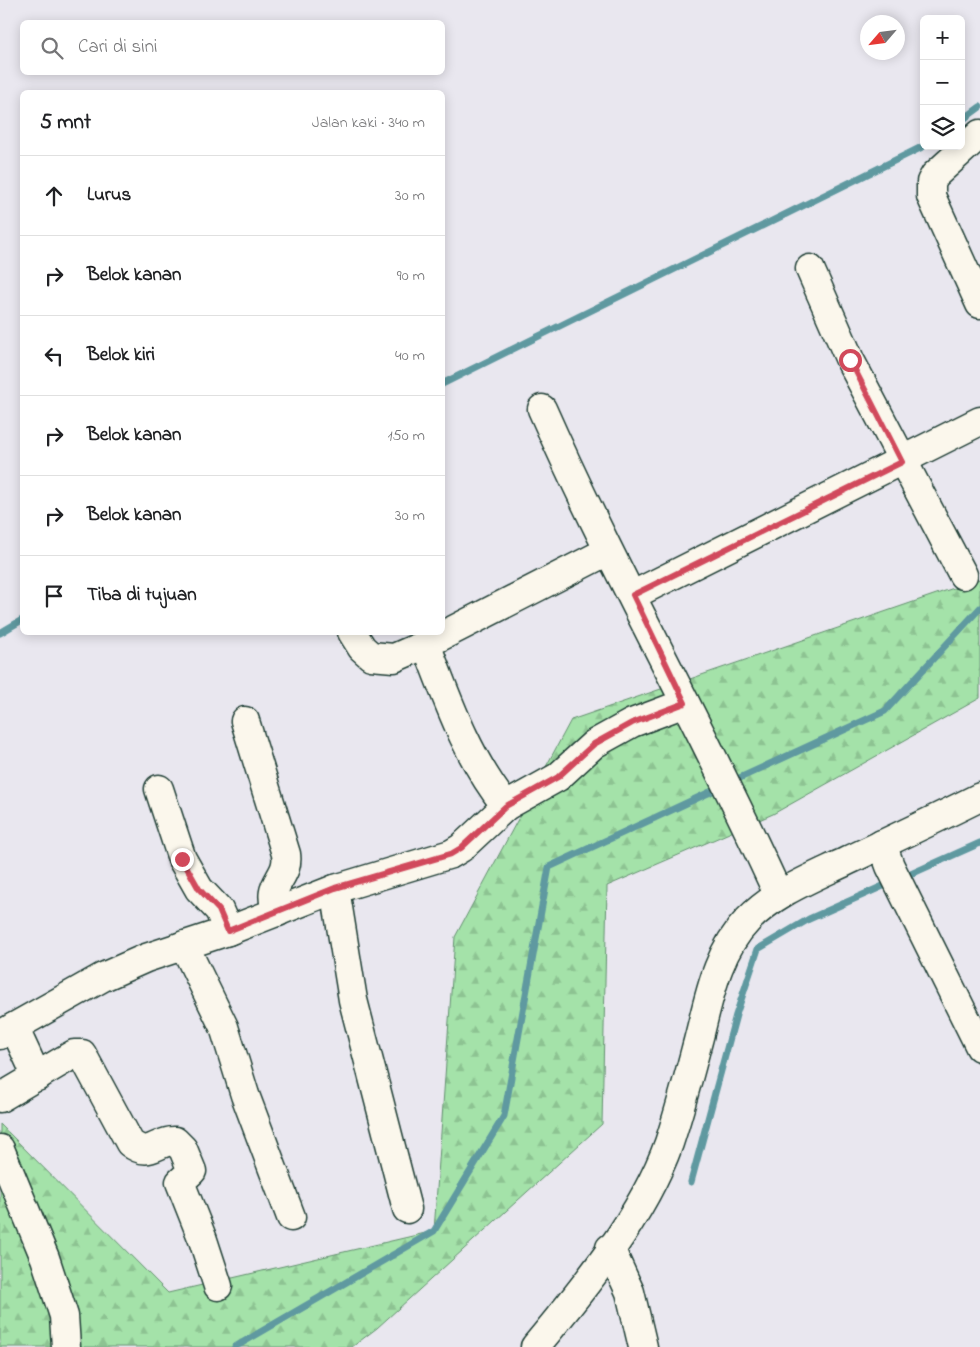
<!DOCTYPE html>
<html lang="id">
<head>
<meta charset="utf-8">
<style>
  body { margin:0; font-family:"Indie Flower",sans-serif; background:#f2f2f2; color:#202124 }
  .controls { position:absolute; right:15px; top:15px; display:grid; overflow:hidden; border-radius:8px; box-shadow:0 2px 12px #0003 }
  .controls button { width:45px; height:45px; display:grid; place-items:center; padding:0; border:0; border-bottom:1px solid #e0e0e0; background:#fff; color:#202124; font:25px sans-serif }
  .compass { position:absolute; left:860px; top:15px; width:45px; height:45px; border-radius:50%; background:#fff; box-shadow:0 2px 12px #0003; rotate:242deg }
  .stop { position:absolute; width:15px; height:15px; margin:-11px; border:4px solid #d1495b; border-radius:50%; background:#fff }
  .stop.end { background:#d1495b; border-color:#fff; box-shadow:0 1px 5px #0008 }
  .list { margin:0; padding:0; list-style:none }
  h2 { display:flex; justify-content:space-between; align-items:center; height:65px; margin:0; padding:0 20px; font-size:21px }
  h2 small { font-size:16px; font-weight:400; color:#757577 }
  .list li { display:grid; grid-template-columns:32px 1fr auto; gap:15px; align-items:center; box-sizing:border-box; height:80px; padding:0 20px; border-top:1px solid #e0e0e0 }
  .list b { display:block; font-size:19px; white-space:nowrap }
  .list em { font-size:16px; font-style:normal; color:#757577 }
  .icon { flex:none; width:28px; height:28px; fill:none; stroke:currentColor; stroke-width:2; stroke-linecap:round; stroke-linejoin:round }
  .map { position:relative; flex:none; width:980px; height:1347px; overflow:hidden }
  .search { position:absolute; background:#fff; box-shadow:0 2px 12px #0003; left:20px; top:20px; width:425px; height:55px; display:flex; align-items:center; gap:12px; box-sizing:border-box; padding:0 18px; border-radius:8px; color:#757577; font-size:19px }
  .panel { position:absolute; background:#fff; box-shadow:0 2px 12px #0003; left:20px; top:90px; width:425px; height:545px; border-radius:8px }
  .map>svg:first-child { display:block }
  .forest { fill:url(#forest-firs); stroke:#62906e }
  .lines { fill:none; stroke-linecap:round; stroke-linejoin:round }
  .stream { stroke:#5f99a0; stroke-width:7 }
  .minor-casing { stroke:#1f3d34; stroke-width:31 }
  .minor { stroke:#fbf7ec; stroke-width:28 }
  .route { stroke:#d1495b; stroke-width:6 }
</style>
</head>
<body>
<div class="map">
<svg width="980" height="1347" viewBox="0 0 980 1347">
  <defs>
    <pattern id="forest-firs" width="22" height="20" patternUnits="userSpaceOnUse" patternTransform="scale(1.25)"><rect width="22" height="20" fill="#a4e2a9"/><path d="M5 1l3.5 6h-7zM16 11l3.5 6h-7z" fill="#8dc392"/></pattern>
  </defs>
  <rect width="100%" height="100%" fill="#e9e7ef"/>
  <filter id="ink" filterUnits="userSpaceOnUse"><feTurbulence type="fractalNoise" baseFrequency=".02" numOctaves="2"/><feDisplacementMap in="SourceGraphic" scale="10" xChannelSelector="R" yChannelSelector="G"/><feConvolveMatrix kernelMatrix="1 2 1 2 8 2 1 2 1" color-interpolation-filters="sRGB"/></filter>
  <g filter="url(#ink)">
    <polygon class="forest" points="980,579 980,698 773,814 607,886 602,1124 377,1328 352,1347 0,1347 0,1124 168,1293 434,1231 455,937 571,720"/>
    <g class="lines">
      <g class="stream">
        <polyline points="961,121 980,107"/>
        <polyline points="442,384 924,146"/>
        <polyline points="0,633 22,620"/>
        <polyline points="731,782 885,711 980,608"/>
        <polyline points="902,878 980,843"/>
        <polyline points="691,1182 736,1015 758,949 809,919 892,882"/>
        <polyline points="235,1347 434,1231 504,1116 549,867 721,787"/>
      </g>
      <defs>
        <g id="minor">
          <polyline points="980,134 935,175 931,182 931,196 980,304"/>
          <polyline points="810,269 850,360 963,575"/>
          <path d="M542,409C615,574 704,730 778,894"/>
          <polyline points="633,595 980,421"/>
          <polyline points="352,632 362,648 371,656 394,658 426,644 608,551"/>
          <path d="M426,644C448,701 467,757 506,806"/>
          <path d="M245,721L286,854C290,879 263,884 278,912"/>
          <polyline points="159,789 182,859 199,889 219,910 228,931"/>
          <polyline points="882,844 890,866 980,1047"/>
          <polyline points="335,889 353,1000 407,1209"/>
          <polyline points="184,945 224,1027 245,1095 291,1217"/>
          <polyline points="14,1027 37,1077"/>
          <polyline points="0,1035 103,977 146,958 228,931 335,889 451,854 461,848 506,806 558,777 594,744 632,723 685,703"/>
          <path d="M0,1098L74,1054H82L130,1143C150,1159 157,1140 175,1141L183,1149L192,1171L180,1182L203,1240L218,1286"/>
          <polyline points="0,1149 45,1258 64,1316 66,1347"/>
          <polyline points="610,1248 630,1292 643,1347"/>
          <path d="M535,1347C584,1288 643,1216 669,1143C680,1110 689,1075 698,1041C709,999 716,953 748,920C775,892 812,878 847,861C891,840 936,819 980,797"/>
        </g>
      </defs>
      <use href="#minor" class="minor-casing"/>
      <use href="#minor" class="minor"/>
    </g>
  </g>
  <g class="lines" filter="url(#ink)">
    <polyline class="route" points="182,859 199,889 219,910 228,931 335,888 451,854 461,848 506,806 558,777 594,744 632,723 685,703 633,595 902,462 850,360"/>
  </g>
</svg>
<div class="controls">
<button>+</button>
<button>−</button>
<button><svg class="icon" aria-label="layers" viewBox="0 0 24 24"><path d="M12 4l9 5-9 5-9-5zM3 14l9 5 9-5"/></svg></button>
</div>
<svg class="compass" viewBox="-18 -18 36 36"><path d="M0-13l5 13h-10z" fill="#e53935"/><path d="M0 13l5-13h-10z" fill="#757577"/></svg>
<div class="stop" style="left:850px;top:360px"></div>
<div class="stop end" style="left:182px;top:859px"></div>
<div class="search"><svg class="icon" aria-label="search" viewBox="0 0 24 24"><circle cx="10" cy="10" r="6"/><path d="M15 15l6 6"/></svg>Cari di sini</div>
<section class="panel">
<h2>5 mnt<small>Jalan kaki · 340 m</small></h2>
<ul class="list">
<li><svg class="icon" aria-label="ahead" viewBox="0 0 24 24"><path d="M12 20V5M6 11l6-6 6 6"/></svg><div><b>Lurus</b></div><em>30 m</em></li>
<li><svg class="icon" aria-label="right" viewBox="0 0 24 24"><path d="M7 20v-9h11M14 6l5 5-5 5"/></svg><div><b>Belok kanan</b></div><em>90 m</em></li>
<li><svg class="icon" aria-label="left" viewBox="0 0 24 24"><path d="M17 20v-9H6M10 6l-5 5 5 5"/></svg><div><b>Belok kiri</b></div><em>40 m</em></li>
<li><svg class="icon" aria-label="right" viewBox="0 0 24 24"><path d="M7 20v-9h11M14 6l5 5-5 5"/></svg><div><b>Belok kanan</b></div><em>150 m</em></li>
<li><svg class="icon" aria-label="right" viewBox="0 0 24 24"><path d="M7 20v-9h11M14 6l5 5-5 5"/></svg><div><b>Belok kanan</b></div><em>30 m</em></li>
<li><svg class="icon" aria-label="arrive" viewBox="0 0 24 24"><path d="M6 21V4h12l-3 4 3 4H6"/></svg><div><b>Tiba di tujuan</b></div></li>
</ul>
</section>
</div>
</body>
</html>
